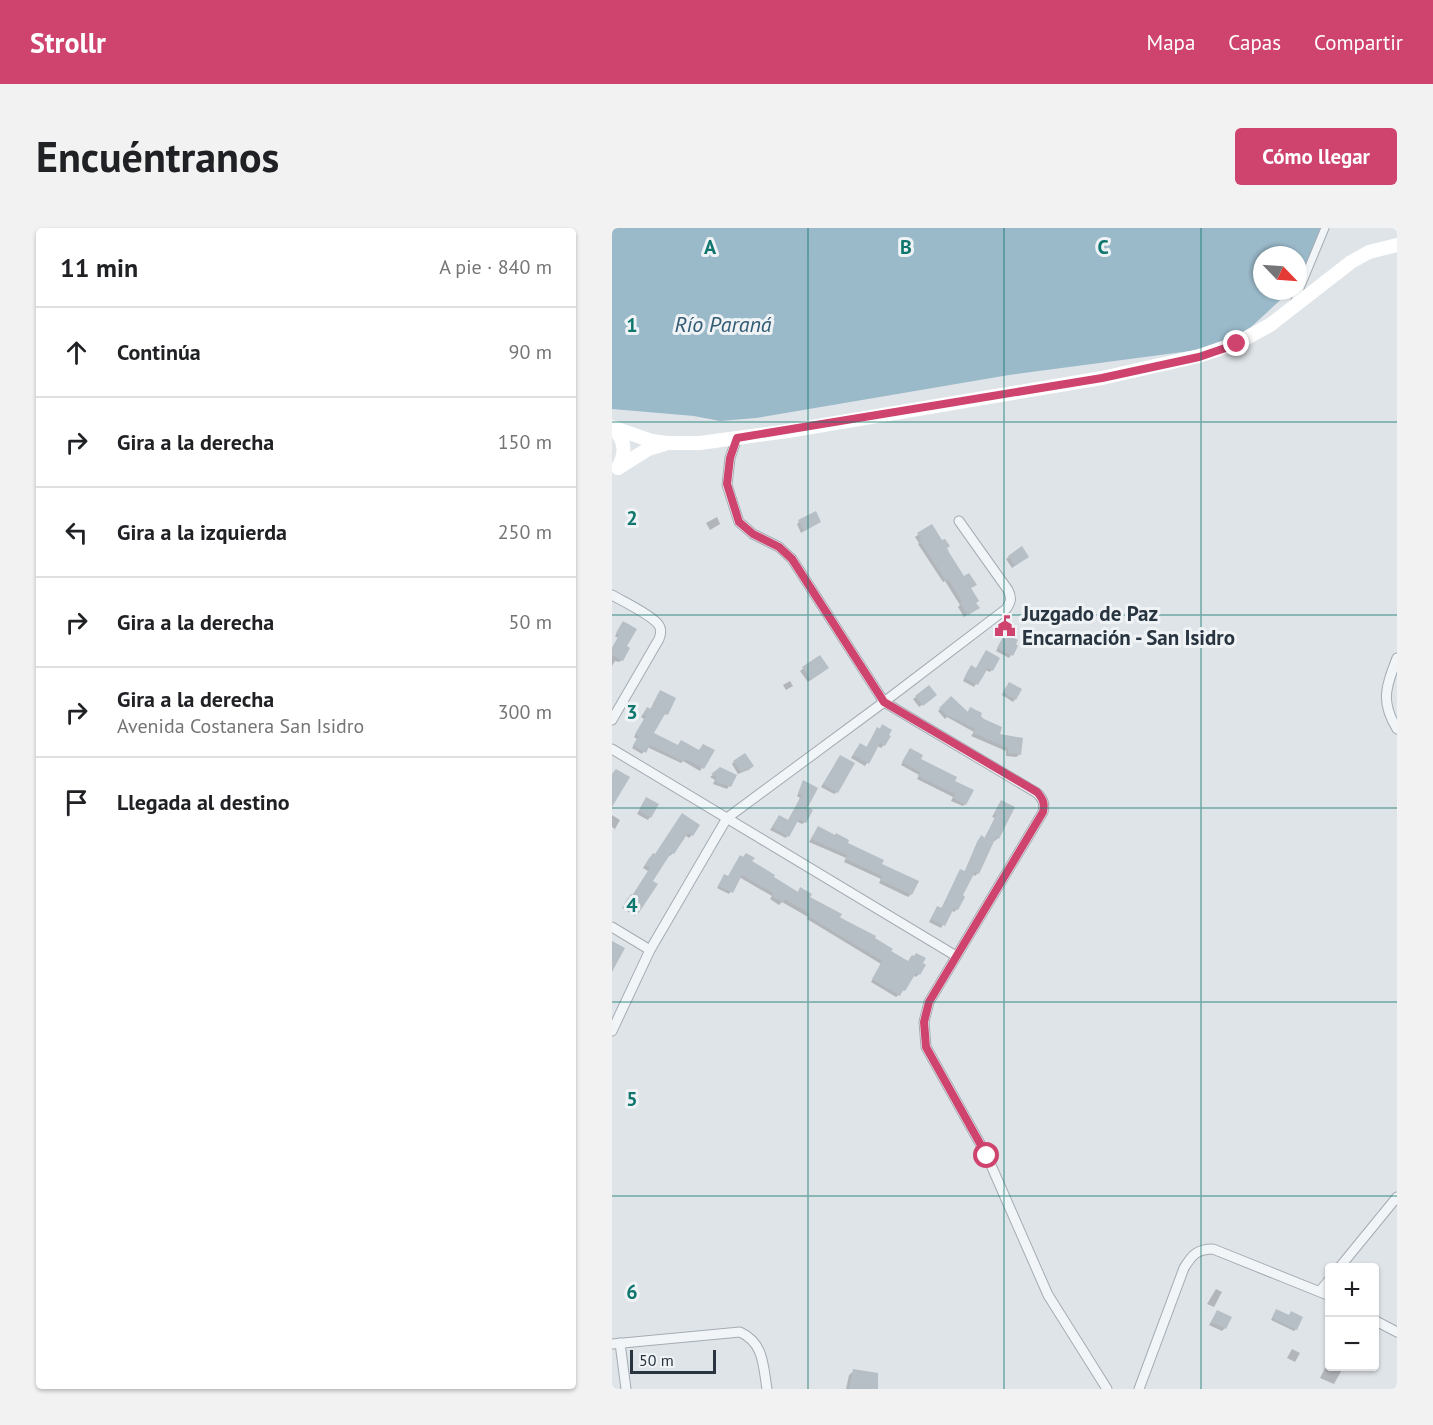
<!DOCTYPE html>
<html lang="es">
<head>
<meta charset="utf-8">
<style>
  body { margin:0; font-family:"PT Sans",sans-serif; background:#f2f2f2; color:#202124 }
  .controls { position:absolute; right:18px; bottom:18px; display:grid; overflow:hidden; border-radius:6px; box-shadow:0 2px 4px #0004 }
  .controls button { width:54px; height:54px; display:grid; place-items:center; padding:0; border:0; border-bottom:2px solid #e0e0e0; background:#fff; color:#202124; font:30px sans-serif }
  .compass { position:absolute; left:641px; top:18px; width:54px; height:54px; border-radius:50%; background:#fff; box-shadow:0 2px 4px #0004; rotate:115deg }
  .scale { position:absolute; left:18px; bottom:15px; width:86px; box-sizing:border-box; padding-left:6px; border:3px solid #283540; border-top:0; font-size:16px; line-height:21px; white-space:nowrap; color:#283540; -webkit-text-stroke:4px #eff3f6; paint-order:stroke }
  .stop { position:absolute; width:18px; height:18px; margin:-14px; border:4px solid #cf436f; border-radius:50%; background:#fff }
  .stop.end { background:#cf436f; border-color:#fff; box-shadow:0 2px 6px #0008 }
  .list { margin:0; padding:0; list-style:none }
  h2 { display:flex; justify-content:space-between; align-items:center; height:78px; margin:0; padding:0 24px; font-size:26px }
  h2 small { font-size:20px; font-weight:400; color:#757577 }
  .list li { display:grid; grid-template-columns:39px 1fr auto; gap:18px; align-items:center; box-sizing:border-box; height:90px; padding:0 24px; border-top:2px solid #e0e0e0 }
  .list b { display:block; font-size:22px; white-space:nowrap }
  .list p { margin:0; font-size:20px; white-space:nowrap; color:#757577 }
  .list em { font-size:20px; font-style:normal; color:#757577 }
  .icon { flex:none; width:33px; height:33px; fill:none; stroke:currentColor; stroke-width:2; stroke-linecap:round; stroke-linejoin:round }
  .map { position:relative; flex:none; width:785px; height:1161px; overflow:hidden; border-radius:6px }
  header { display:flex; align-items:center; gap:36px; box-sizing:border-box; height:84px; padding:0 30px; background:#cf436f; color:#fff }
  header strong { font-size:28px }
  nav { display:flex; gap:33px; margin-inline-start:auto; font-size:21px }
  .intro { display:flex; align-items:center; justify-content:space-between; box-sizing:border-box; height:144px; padding:0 36px }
  h1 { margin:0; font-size:42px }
  .button { padding:15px 27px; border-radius:6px; background:#cf436f; color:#fff; font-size:21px; font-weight:700 }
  main { display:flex; gap:36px; padding:0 36px }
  aside { flex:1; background:#fff; border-radius:6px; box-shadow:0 2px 4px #0004 }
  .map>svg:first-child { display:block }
  .water { fill:#9ab9c9 }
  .shadow { fill:#0003 }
  .building { fill:#b6bfc5 }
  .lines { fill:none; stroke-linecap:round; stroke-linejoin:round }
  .pedestrian-casing { stroke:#a4acb3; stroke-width:9 }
  .minor-casing { stroke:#a4acb3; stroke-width:11 }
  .pedestrian { stroke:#f2f5f7; stroke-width:7 }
  .minor { stroke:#f2f5f7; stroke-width:9 }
  .secondary { stroke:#fff; stroke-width:14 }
  .route { stroke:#cf436f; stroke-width:8 }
  .grid { fill:none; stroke:#0f766e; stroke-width:1.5; stroke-opacity:0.55 }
  .labels { text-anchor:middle; stroke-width:6; stroke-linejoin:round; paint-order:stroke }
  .poi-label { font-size:21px; font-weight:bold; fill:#283540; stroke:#eff3f6; text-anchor:start }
  .water-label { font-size:22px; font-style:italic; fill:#325b74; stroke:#eff3f6 }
  .grid-label { font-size:20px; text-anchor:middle; font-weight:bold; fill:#0f766e; stroke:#eff3f6; stroke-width:6; stroke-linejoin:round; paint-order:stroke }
</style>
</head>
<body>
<header>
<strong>Strollr</strong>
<nav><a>Mapa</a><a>Capas</a><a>Compartir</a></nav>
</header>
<div class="intro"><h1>Encuéntranos</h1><a class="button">Cómo llegar</a></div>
<main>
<aside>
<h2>11 min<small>A pie · 840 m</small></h2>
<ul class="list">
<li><svg class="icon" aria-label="ahead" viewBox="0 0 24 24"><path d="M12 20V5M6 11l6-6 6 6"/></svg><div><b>Continúa</b></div><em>90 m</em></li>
<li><svg class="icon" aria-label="right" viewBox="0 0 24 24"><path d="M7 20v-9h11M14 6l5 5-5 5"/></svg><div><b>Gira a la derecha</b></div><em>150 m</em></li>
<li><svg class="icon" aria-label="left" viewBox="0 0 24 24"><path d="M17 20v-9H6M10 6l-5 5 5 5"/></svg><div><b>Gira a la izquierda</b></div><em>250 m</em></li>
<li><svg class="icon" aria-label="right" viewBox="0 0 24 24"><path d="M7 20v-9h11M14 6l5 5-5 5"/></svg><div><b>Gira a la derecha</b></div><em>50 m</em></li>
<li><svg class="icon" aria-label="right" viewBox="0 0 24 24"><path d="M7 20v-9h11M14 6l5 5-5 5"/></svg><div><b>Gira a la derecha</b><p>Avenida Costanera San Isidro</p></div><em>300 m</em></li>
<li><svg class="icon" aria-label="arrive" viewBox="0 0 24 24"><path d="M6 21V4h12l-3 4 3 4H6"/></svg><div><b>Llegada al destino</b></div></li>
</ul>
</aside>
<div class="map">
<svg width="785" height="1161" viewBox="0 0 785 1161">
  <rect width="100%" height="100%" fill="#dfe4e9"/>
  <polygon class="water" points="0,0 709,0 693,43 686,54 686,27 650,27 650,63 678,63 638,100 617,112 586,122 397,147 144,190 108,193 82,188 0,181"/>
  <g class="shadow">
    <polygon points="105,289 108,296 98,302 94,295"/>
    <polygon points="187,294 208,294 189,305 185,296"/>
    <polygon points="319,298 357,361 363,375 363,382 352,389 346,379 348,377 333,353 331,354 306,316 307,315 303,309"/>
    <polygon points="397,329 412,331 400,340 394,331"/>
    <polygon points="9,398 10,432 7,434 3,433 0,438 0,420 6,410 3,408"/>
    <polygon points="396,409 404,418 397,430 384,423 389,414"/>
    <polygon points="372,426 380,442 378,444 373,442 362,459 351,453 357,441 364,441"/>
    <polygon points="207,429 212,442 196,454 188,443"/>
    <polygon points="178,453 181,458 174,462 171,457"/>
    <polygon points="394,459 403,471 401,474 390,467"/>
    <polygon points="46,466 54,486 50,488 39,506 65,519 87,524 100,523 88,543 71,533 69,535 35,519 30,526 20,520 25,511 22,509 32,491 29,489 33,483 38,482"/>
    <polygon points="304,469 320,470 307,479 301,471"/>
    <polygon points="339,470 355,485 358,481 407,527 404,529 394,528 394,523 359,508 362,504 335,489 333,491 326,483"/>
    <polygon points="271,498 272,517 269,520 265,518 255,535 253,538 239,530 245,520 254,520 263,504"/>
    <polygon points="298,522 307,532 341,553 353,576 351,578 339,573 341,569 305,551 307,547 289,537"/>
    <polygon points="228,529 225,564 222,566 209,559"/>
    <polygon points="122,534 138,541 126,546 120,536"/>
    <polygon points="109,541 117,558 115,561 101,556 103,552 98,549"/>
    <polygon points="192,554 194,580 193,594 190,596 184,593 174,610 158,602 167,588 176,593 188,570 185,568"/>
    <polygon points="32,573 38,589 36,592 25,586"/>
    <polygon points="387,576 386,610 383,613 381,612 366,645 363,648 360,646 349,668 345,681 342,684 339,682 329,700 317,694 323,683 329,681 346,646 348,643 352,645 366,612 369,609 372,611 383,590 380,589"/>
    <polygon points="0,587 8,592 3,601 0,599"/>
    <polygon points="68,590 80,607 77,610 73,607 61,625 58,628 56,627 39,654 23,688 10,680 16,670 20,668 36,643 31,640 38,629 43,628"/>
    <polygon points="206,599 268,636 299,666 296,669 267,655 269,651 232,634 234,630 197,614"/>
    <polygon points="138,634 160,650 196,670 261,711 307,746 304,749 301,747 292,762 284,769 259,754 269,736 195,691 196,689 170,674 167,677 158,671 160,668 127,649 117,666 105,660 110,651 115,650"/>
    <polygon points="604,1061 610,1064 602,1079 595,1076"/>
    <polygon points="664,1083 676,1088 679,1085 684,1101 682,1103 659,1092"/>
    <polygon points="605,1084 613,1100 610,1103 597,1097"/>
    <polygon points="680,1121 688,1125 683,1134 675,1130"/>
    <polygon points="722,1138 732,1138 722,1156 708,1150 713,1140 720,1143"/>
    <polygon points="242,1143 265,1161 234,1161 237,1147"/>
  </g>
  <g class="building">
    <polygon points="204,283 209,294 192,303 186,292"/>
    <polygon points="320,296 330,312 333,311 338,318 335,320 338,326 352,348 357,345 365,357 359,360 367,373 364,375 368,380 356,387 348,375 350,374 336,351 334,353 307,312 309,311 305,305"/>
    <polygon points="410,318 417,329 403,338 396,328"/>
    <polygon points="11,393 25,401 15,418 18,420 11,433 0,427 0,420 7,407 4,405"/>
    <polygon points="396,407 406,412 404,416 406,418 401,428 385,420 391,409 394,411"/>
    <polygon points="374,422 388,430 381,443 376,440 366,457 352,450 359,437 364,440"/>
    <polygon points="208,427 217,440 199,452 190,439"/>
    <polygon points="397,454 410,461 404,472 391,464"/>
    <polygon points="317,457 325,467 311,478 303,468"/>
    <polygon points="48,462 64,470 56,487 53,486 42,505 66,517 69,512 87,522 91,516 103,522 92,541 74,531 72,534 38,517 34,525 21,517 27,508 23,506 34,488 31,486 35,479 39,481"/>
    <polygon points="339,468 356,484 358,479 370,485 369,488 372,491 390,499 388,506 411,510 409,527 396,525 396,520 361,505 362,501 365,502 338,488 337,489 327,480"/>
    <polygon points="270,496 280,502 277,507 279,508 273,518 268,515 257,536 241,527 248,515 255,519 265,499 268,501"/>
    <polygon points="298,520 311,527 309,531 345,549 343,553 362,562 354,577 341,570 343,566 306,548 308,544 290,534"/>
    <polygon points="133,525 142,538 135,543 134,541 129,544 121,533"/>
    <polygon points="228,527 243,535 226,565 211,556"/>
    <polygon points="108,539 125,547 119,559 102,553 105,549 99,546"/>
    <polygon points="4,541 18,549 0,579 0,546"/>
    <polygon points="191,552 206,560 196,579 201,582 194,595 187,591 177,609 160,599 167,587 176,592 190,567 186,565"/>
    <polygon points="34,569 47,576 39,590 27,583"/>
    <polygon points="389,572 403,579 387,611 384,609 367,646 363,644 351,667 353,669 346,682 342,680 333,698 319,691 325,678 330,680 348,641 353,643 369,607 373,610 384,587 382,586"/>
    <polygon points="70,585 88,597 81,608 76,605 62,626 59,625 41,653 46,656 26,686 12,677 19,666 21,667 38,640 33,637 41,625 43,626"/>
    <polygon points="206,598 223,607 224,605 237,612 236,615 272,632 270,636 307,653 300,667 268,652 270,648 233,631 235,627 199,611"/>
    <polygon points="134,625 143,630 140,633 163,647 162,649 186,664 188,659 200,666 198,669 230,686 228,689 233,692 264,708 263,710 281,721 279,723 296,733 300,727 302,728 304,725 314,730 311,735 314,737 308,747 304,745 293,763 291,762 288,768 260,751 270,733 196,688 198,686 173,671 171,675 160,668 161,665 130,647 121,665 106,658 112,646 116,648 128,627 131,629"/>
    <polygon points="0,713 13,720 0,744"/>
    <polygon points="664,1081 677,1087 679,1083 691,1089 685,1102 660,1090"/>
    <polygon points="605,1082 620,1089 614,1101 599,1094"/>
    <polygon points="241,1141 266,1145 266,1161 237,1161"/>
  </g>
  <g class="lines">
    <defs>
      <polyline id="pedestrian" points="682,75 713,0"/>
      <g id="minor">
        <path d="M125,210L118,230L115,257L127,294L141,306L167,319L180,331L272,474L425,565C431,571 433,575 431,584L317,774L312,794L314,819L375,928L436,1067L495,1161"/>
        <path d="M0,367C12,374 38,386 46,396C50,401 49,406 47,411L0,492"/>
        <path d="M785,430C774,459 768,473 785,501"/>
        <polyline points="0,521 344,728"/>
        <polyline points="0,699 38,722"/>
        <path d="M0,803L38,722L115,590L272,474L394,381C399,374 400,370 396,362L347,293"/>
        <polyline points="727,1040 785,969"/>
        <polyline points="708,1063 718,1051"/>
        <polyline points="762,1092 785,1104"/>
        <polyline points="8,1115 14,1161"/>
        <path d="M0,1116L128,1104C152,1115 151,1137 155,1161"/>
        <path d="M527,1161L572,1040C580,1027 585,1021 601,1021L718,1068"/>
      </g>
    </defs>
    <use href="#pedestrian" class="pedestrian-casing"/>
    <use href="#minor" class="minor-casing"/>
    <use href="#pedestrian" class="pedestrian"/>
    <use href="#minor" class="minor"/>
    <g class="secondary">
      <polyline points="0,199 40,213 55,215 88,215 176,203 490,150 587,128 625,115 658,97 739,34 757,24 785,17"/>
      <path d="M1,200C14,212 14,225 6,240"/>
      <polyline points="6,240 36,221 53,216"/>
    </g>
  </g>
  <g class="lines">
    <path class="route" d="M375,928L314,819L312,794L317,774L431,584C433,575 431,571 425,564L272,474L180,331L167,319L141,306L127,294L115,256L118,230L125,210L490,150L587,129L625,116"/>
  </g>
  <path class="grid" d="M196,0V1161M392,0V1161M589,0V1161M0,194H785M0,387H785M0,580H785M0,774H785M0,968H785"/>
  <defs>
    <symbol id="civic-bare" viewBox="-9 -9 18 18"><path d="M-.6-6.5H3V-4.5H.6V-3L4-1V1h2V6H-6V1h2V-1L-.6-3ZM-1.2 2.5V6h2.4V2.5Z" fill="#cf436f" stroke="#eff3f6" stroke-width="2.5" paint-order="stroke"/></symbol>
  </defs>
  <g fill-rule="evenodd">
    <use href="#civic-bare" x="378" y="383" width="30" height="30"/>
  </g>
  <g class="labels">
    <g class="poi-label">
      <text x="410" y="393">Juzgado de Paz<tspan x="410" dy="24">Encarnación - San Isidro</tspan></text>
    </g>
    <g class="water-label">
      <text x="111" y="104">Río Paraná</text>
    </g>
  </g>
  <g class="grid-label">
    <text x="98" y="26">A</text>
    <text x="294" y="26">B</text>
    <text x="491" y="26">C</text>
    <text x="20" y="104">1</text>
    <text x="20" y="297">2</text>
    <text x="20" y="491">3</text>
    <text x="20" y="684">4</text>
    <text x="20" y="878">5</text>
    <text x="20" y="1071">6</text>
  </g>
</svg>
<div class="controls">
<button>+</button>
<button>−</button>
</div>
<svg class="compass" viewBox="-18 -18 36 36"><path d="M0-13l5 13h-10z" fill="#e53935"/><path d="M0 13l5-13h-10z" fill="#757577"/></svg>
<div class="scale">50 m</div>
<div class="stop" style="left:375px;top:928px"></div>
<div class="stop end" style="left:625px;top:116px"></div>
</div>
</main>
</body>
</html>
